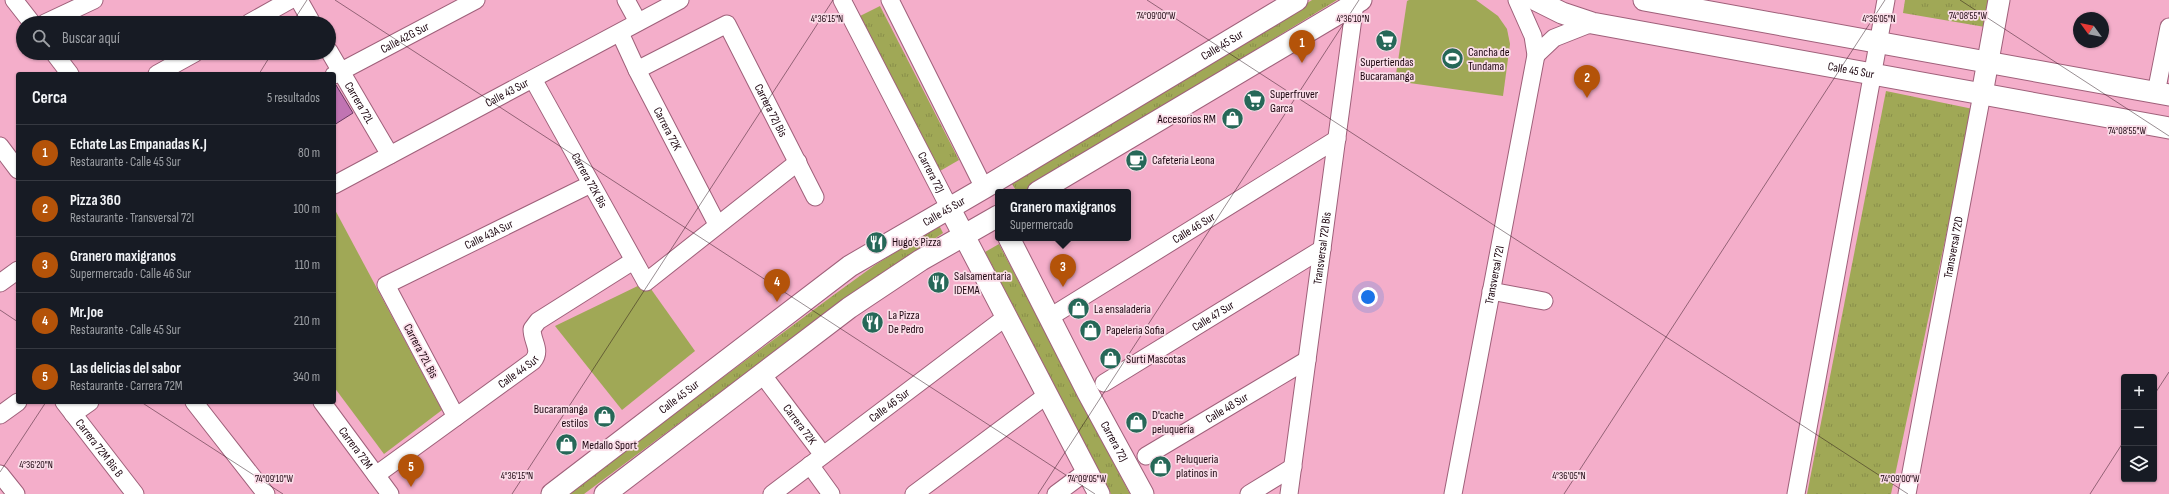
<!DOCTYPE html>
<html lang="es">
<head>
<meta charset="utf-8">
<style>
  body { margin:0; font-family:"Sofia Sans Condensed",sans-serif; background:#242831; color:#f1f3f6 }
  .controls { position:absolute; right:12px; bottom:12px; display:grid; overflow:hidden; border-radius:4px; box-shadow:0 1px 3px #0004 }
  .controls button { width:36px; height:36px; display:grid; place-items:center; padding:0; border:0; border-bottom:1px solid #363941; background:#171b24; color:#f1f3f6; font:20px sans-serif }
  .compass { position:absolute; left:2073px; top:12px; width:36px; height:36px; border-radius:50%; background:#171b24; box-shadow:0 1px 3px #0004; rotate:303deg }
  .you { position:absolute; left:1368px; top:297px; width:14px; height:14px; margin:-10px; border:3px solid #fff; border-radius:50%; background:#1a73e8; box-shadow:0 0 0 6px #1a73e833 }
  .badge { display:grid; place-items:center; width:26px; height:26px; border-radius:50%; background:#b45309; color:#fff; font-size:13px; font-weight:700 }
  .pin { position:absolute; translate:-50% -33px; filter:drop-shadow(0 1px 2px #0008) }
  .pin::after { content:''; position:absolute; top:21px; width:14px; height:12px; background:inherit; clip-path:polygon(0 0,100% 0,50% 100%) }
  .popup { position:absolute; left:995px; top:189px; width:136px; height:52px; box-sizing:border-box; display:grid; place-content:center; border-radius:4px; background:#171b24; filter:drop-shadow(0 1px 3px #0005); font-size:13px; white-space:nowrap; color:#9ea1a6 }
  .popup b { font-size:15px; color:#f1f3f6 }
  .popup::after { content:''; position:absolute; left:50%; top:100%; margin-left:-8px; border:8px solid transparent; border-top-color:#171b24 }
  .list { margin:0; padding:0; list-style:none }
  h2 { display:flex; justify-content:space-between; align-items:center; height:52px; margin:0; padding:0 16px; font-size:17px }
  h2 small { font-size:13px; font-weight:400; color:#9ea1a6 }
  .list li { display:grid; grid-template-columns:26px 1fr auto; gap:12px; align-items:center; box-sizing:border-box; height:56px; padding:0 16px; border-top:1px solid #363941 }
  .list b { display:block; font-size:15px; white-space:nowrap }
  .list p { margin:0; font-size:13px; white-space:nowrap; color:#9ea1a6 }
  .list em { font-size:13px; font-style:normal; color:#9ea1a6 }
  .icon { flex:none; width:22px; height:22px; fill:none; stroke:currentColor; stroke-width:2; stroke-linecap:round; stroke-linejoin:round }
  .map { position:relative; flex:none; width:2169px; height:494px; overflow:hidden }
  .search { position:absolute; background:#171b24; box-shadow:0 1px 3px #0004; left:16px; top:16px; width:320px; height:44px; display:flex; align-items:center; gap:10px; box-sizing:border-box; padding:0 14px; border-radius:22px; color:#9ea1a6; font-size:15px }
  .panel { position:absolute; background:#171b24; box-shadow:0 1px 3px #0004; left:16px; top:72px; width:320px; height:332px; border-radius:4px }
  .map>svg:first-child { display:block }
  .grass { fill:url(#grass-tufts) }
  .green { fill:#a0a856 }
  .building { fill:#c174b3; stroke:#693960 }
  .lines { fill:none; stroke-linecap:round; stroke-linejoin:round }
  .minor-casing { stroke:#9f607a; stroke-width:19 }
  .tertiary-casing { stroke:#9f607a; stroke-width:23 }
  .minor { stroke:#fff; stroke-width:17 }
  .tertiary { stroke:#fff; stroke-width:21 }
  .ticks { fill:none; stroke:#1d0610; stroke-width:1; stroke-opacity:0.45 }
  .labels { text-anchor:middle; stroke-width:3.5; stroke-linejoin:round; paint-order:stroke }
  .street-label { font-size:12px; fill:#1d0610; stroke:#fadde8 }
  .poi-label { font-size:12px; fill:#1d0610; stroke:#fadde8; text-anchor:start }
  .ticks-label { font-size:10px; text-anchor:middle; fill:#1d0610; stroke:#fadde8; stroke-width:3.5; stroke-linejoin:round; paint-order:stroke }
</style>
</head>
<body>
<div class="map">
<svg width="2169" height="494" viewBox="0 0 2169 494">
  <defs>
    <pattern id="grass-tufts" width="24" height="20" patternUnits="userSpaceOnUse"><rect width="24" height="20" fill="#a0a856"/><path d="M3 7l-1-3M5 7V3M7 7l1-3M15 17l-1-3M17 17v-4M19 17l1-3" fill="none" stroke="#898f4a"/></pattern>
  </defs>
  <rect width="100%" height="100%" fill="#f4aeca"/>
  <g class="grass">
    <polygon points="1312,0 1337,0 1024,192 1017,192 1012,184"/>
    <polygon points="1905,0 1990,0 1985,27 1903,13"/>
    <polygon points="880,6 959,160 940,171 860,16"/>
    <polygon points="1886,91 1973,109 1891,494 1807,494"/>
    <polygon points="939,225 943,233 844,300 584,494 566,494 835,294 875,265"/>
    <polygon points="999,244 1130,494 1111,494 985,252"/>
  </g>
  <g class="green">
    <polygon points="1409,0 1476,0 1498,16 1507,29 1510,44 1503,96 1395,81 1407,1"/>
    <polygon points="334,208 442,410 384,454 334,387"/>
    <polygon points="646,282 695,351 622,410 555,326"/>
  </g>
  <polygon class="building" points="334,85 336,85 353,113 334,125"/>
  <g class="lines">
    <defs>
      <g id="minor">
        <polyline points="14,0 32,23"/>
        <polyline points="299,0 312,23"/>
        <polyline points="626,0 638,22"/>
        <path id="s1" d="M842,0L949,207"/>
        <polyline points="890,0 984,188"/>
        <polyline points="45,23 94,0"/>
        <polyline points="249,23 290,0"/>
        <path id="s2" d="M620,33L637,70L717,224"/>
        <path id="s3" d="M329,51L390,155"/>
        <polyline points="54,53 70,74"/>
        <polyline points="1536,55 1554,38 1592,23"/>
        <path id="s4" d="M637,70L727,24L815,197"/>
        <polyline points="157,74 195,53"/>
        <path id="s5" d="M334,75L476,0"/>
        <path id="s6" d="M533,79L646,282L798,162"/>
        <polyline points="2156,93 2169,27"/>
        <polyline points="0,146 18,170"/>
        <path id="s7" d="M334,185L680,0"/>
        <polyline points="0,283 18,270"/>
        <polyline points="1491,291 1544,301"/>
        <path id="s8" d="M1050,317L1337,139"/>
        <path id="s9" d="M762,374L823,455"/>
        <path id="s10" d="M1104,383L1322,249"/>
        <path id="s11" d="M64,402L135,494"/>
        <polyline points="194,402 266,494"/>
        <path id="s12" d="M322,402L390,494"/>
        <polyline points="73,414 90,402"/>
        <polyline points="0,415 18,402"/>
        <path id="s13" d="M456,417L386,285L591,184"/>
        <path id="s14" d="M1146,456L1307,360"/>
        <polyline points="810,465 831,494"/>
        <polyline points="0,474 16,494"/>
        <path id="s15" d="M376,475L533,361C542,350 532,342 532,329L538,321L633,261"/>
        <path id="s16" d="M772,494L1006,317"/>
        <polyline points="914,494 1047,395"/>
        <polyline points="1056,494 1087,471"/>
        <polyline points="1249,494 1293,467"/>
        <path id="s17" d="M1289,494L1355,3"/>
        <path id="s18" d="M1453,494L1536,55L1533,36L1517,0"/>
        <polyline points="1796,494 1886,0"/>
        <path id="s19" d="M1907,494L1982,94"/>
      </g>
      <g id="tertiary">
        <path id="s20" d="M1536,0L1562,13L1592,23L2169,128"/>
        <polyline points="1644,0 2169,95"/>
        <polyline points="1982,94 1999,0"/>
        <polyline points="1038,192 1361,0"/>
        <polyline points="949,207 1099,494"/>
        <path id="s21" d="M1009,238L1088,393L1143,494"/>
        <path id="s22" d="M552,494L850,266L984,188L1297,0"/>
        <polyline points="605,494 849,308 921,260 998,216"/>
      </g>
    </defs>
    <use href="#minor" class="minor-casing"/>
    <use href="#tertiary" class="tertiary-casing"/>
    <use href="#minor" class="minor"/>
    <use href="#tertiary" class="tertiary"/>
  </g>
  <path class="ticks" d="M335,0L1095,494M1147,0L1908,494M1960,0L2169,136M292,23L307,0M259,74L272,53M0,310L18,322M2154,395L2169,372M141,402L283,494M0,472L46,402M512,494L833,0M1038,494L1359,0M1564,494L1885,0M2090,494L2124,441"/>
  <defs>
    <symbol id="supermarket-disc" viewBox="-11 -11 22 22"><circle r="9.5" fill="#266858" stroke="#fadde8"/><path d="M-6-5.5h2.5l.6 2H6L4.5 2H-2.5L-4.4-4H-6ZM-1.5 3.2a1.3 1.3 0 1 0 .1 0ZM3 3.2a1.3 1.3 0 1 0 .1 0Z" fill="#fff"/></symbol>
    <symbol id="stadium-disc" viewBox="-11 -11 22 22"><circle r="9.5" fill="#266858" stroke="#fadde8"/><path d="M0-5a6.5 5 0 1 0 0 10a6.5 5 0 1 0 0-10ZM-3.5-1.8h7v3.6h-7Z" fill="#fff"/></symbol>
    <symbol id="shop-disc" viewBox="-11 -11 22 22"><circle r="9.5" fill="#266858" stroke="#fadde8"/><path d="M-5-2.5h2.3a2.7 3.5 0 0 1 5.4 0H5L5.5 6h-11ZM-1.5-2.5h3a1.5 2.3 0 0 0-3 0Z" fill="#fff"/></symbol>
    <symbol id="cafe-disc" viewBox="-11 -11 22 22"><circle r="9.5" fill="#266858" stroke="#fadde8"/><path d="M-5.5-4.5H6V0H3Q3 3.5 0 3.5H-2.5Q-5.5 3.5-5.5 0ZM3-3.2v2h1.7v-2ZM-6 4.5H4V6H-6Z" fill="#fff"/></symbol>
    <symbol id="restaurant-disc" viewBox="-11 -11 22 22"><circle r="9.5" fill="#266858" stroke="#fadde8"/><path d="M-5-6h1v4h1v-4h1v4h1v-4h1v5L-1.5 .5V6h-2V.5L-5-1ZM5-6V6H3V1.5H1.5Q1.5-4 5-6Z" fill="#fff"/></symbol>
  </defs>
  <g fill-rule="evenodd">
    <use href="#supermarket-disc" x="1374" y="28" width="25" height="25"/>
    <use href="#stadium-disc" x="1440" y="46" width="25" height="25"/>
    <use href="#supermarket-disc" x="1242" y="88" width="25" height="25"/>
    <use href="#shop-disc" x="1220" y="106" width="25" height="25"/>
    <use href="#cafe-disc" x="1124" y="148" width="25" height="25"/>
    <use href="#restaurant-disc" x="864" y="230" width="25" height="25"/>
    <use href="#restaurant-disc" x="926" y="270" width="25" height="25"/>
    <use href="#shop-disc" x="1066" y="296" width="25" height="25"/>
    <use href="#restaurant-disc" x="860" y="310" width="25" height="25"/>
    <use href="#shop-disc" x="1078" y="318" width="25" height="25"/>
    <use href="#shop-disc" x="1098" y="346" width="25" height="25"/>
    <use href="#shop-disc" x="592" y="404" width="25" height="25"/>
    <use href="#shop-disc" x="1124" y="410" width="25" height="25"/>
    <use href="#shop-disc" x="554" y="432" width="25" height="25"/>
    <use href="#shop-disc" x="1148" y="454" width="25" height="25"/>
  </g>
  <g class="labels">
    <g class="street-label">
      <text dy="4" stroke="none"><textPath href="#s5" startOffset="80">Calle 42G Sur</textPath></text>
      <text dy="4" stroke="none"><textPath href="#s22" startOffset="808">Calle 45 Sur</textPath></text>
      <text dy="4" stroke="none"><textPath href="#s20" startOffset="324">Calle 45 Sur</textPath></text>
      <text dy="4" stroke="none"><textPath href="#s7" startOffset="196">Calle 43 Sur</textPath></text>
      <text dy="4" stroke="none"><textPath href="#s3" startOffset="60">Carrera 72L</textPath></text>
      <text dy="4" stroke="none"><textPath href="#s4" startOffset="198">Carrera 72J Bis</textPath></text>
      <text dy="4" stroke="none"><textPath href="#s2" startOffset="107">Carrera 72K</textPath></text>
      <text dy="4" stroke="none"><textPath href="#s1" startOffset="194">Carrera 72J</textPath></text>
      <text dy="4" stroke="none"><textPath href="#s6" startOffset="116">Carrera 72K Bis</textPath></text>
      <text dy="4" stroke="none"><textPath href="#s22" startOffset="484">Calle 45 Sur</textPath></text>
      <text dy="4" stroke="none"><textPath href="#s8" startOffset="169">Calle 46 Sur</textPath></text>
      <text dy="4" stroke="none"><textPath href="#s13" startOffset="264">Calle 43A Sur</textPath></text>
      <text dy="4" stroke="none"><textPath href="#s19" startOffset="251">Transversal 72D</textPath></text>
      <text dy="4" stroke="none"><textPath href="#s17" startOffset="248">Transversal 72I Bis</textPath></text>
      <text dy="4" stroke="none"><textPath href="#s18" startOffset="223">Transversal 72I</textPath></text>
      <text dy="4" stroke="none"><textPath href="#s10" startOffset="128">Calle 47 Sur</textPath></text>
      <text transform="translate(421 351) rotate(62)" y="4">Carrera 72L Bis</text>
      <text dy="4" stroke="none"><textPath href="#s15" startOffset="176">Calle 44 Sur</textPath></text>
      <text dy="4" stroke="none"><textPath href="#s22" startOffset="160">Calle 45 Sur</textPath></text>
      <text dy="4" stroke="none"><textPath href="#s16" startOffset="147">Calle 46 Sur</textPath></text>
      <text dy="4" stroke="none"><textPath href="#s14" startOffset="94">Calle 48 Sur</textPath></text>
      <text dy="4" stroke="none"><textPath href="#s9" startOffset="63">Carrera 72K</textPath></text>
      <text dy="4" stroke="none"><textPath href="#s21" startOffset="229">Carrera 72J</textPath></text>
      <text dy="4" stroke="none"><textPath href="#s11" startOffset="58">Carrera 72M Bis B</textPath></text>
      <text dy="4" stroke="none"><textPath href="#s12" startOffset="57">Carrera 72M</textPath></text>
    </g>
    <g class="poi-label">
      <text x="1468" y="56">Cancha de<tspan x="1468" dy="14">Tundama</tspan></text>
      <text x="1387" y="66" text-anchor="middle">Supertiendas<tspan x="1387" dy="14">Bucaramanga</tspan></text>
      <text x="1270" y="98">Superfruver<tspan x="1270" dy="14">Garca</tspan></text>
      <text x="1216" y="123" text-anchor="end">Accesorios RM</text>
      <text x="1152" y="164">Cafeteria Leona</text>
      <text x="892" y="246">Hugo’s Pizza</text>
      <text x="954" y="280">Salsamentaria<tspan x="954" dy="14">IDEMA</tspan></text>
      <text x="1094" y="313">La ensaladeria</text>
      <text x="888" y="319">La Pizza<tspan x="888" dy="14">De Pedro</tspan></text>
      <text x="1106" y="334">Papeleria Sofia</text>
      <text x="1126" y="363">Surti Mascotas</text>
      <text x="588" y="413" text-anchor="end">Bucaramanga<tspan x="588" dy="14">estilos</tspan></text>
      <text x="1152" y="419">D'cache<tspan x="1152" dy="14">peluqueria</tspan></text>
      <text x="582" y="449">Medallo Sport</text>
      <text x="1176" y="463">Peluqueria<tspan x="1176" dy="14">platinos in</tspan></text>
    </g>
  </g>
  <g class="ticks-label">
    <text x="1156" y="19">74°09'00"W</text>
    <text x="1968" y="19">74°08'55"W</text>
    <text x="827" y="22">4°36'15"N</text>
    <text x="1353" y="22">4°36'10"N</text>
    <text x="1879" y="22">4°36'05"N</text>
    <text x="2127" y="134">74°08'55"W</text>
    <text x="36" y="468">4°36'20"N</text>
    <text x="517" y="479">4°36'15"N</text>
    <text x="1569" y="479">4°36'05"N</text>
    <text x="274" y="482">74°09'10"W</text>
    <text x="1900" y="482">74°09'00"W</text>
    <text x="1087" y="482">74°09'05"W</text>
  </g>
</svg>
<div class="controls">
<button>+</button>
<button>−</button>
<button><svg class="icon" aria-label="layers" viewBox="0 0 24 24"><path d="M12 4l9 5-9 5-9-5zM3 14l9 5 9-5"/></svg></button>
</div>
<svg class="compass" viewBox="-18 -18 36 36"><path d="M0-13l5 13h-10z" fill="#e53935"/><path d="M0 13l5-13h-10z" fill="#9ea1a6"/></svg>
<div class="you"></div>
<div class="pin badge" style="left:1302px;top:63px">1</div>
<div class="pin badge" style="left:1587px;top:98px">2</div>
<div class="pin badge" style="left:1063px;top:287px">3</div>
<div class="popup"><b>Granero maxigranos</b>Supermercado</div>
<div class="pin badge" style="left:777px;top:302px">4</div>
<div class="pin badge" style="left:411px;top:487px">5</div>
<div class="search"><svg class="icon" aria-label="search" viewBox="0 0 24 24"><circle cx="10" cy="10" r="6"/><path d="M15 15l6 6"/></svg>Buscar aquí</div>
<section class="panel">
<h2>Cerca<small>5 resultados</small></h2>
<ul class="list">
<li><span class="badge">1</span><div><b>Echate Las Empanadas K.J</b><p>Restaurante · Calle 45 Sur</p></div><em>80 m</em></li>
<li><span class="badge">2</span><div><b>Pizza 360</b><p>Restaurante · Transversal 72I</p></div><em>100 m</em></li>
<li><span class="badge">3</span><div><b>Granero maxigranos</b><p>Supermercado · Calle 46 Sur</p></div><em>110 m</em></li>
<li><span class="badge">4</span><div><b>Mr.Joe</b><p>Restaurante · Calle 45 Sur</p></div><em>210 m</em></li>
<li><span class="badge">5</span><div><b>Las delicias del sabor</b><p>Restaurante · Carrera 72M</p></div><em>340 m</em></li>
</ul>
</section>
</div>
</body>
</html>
